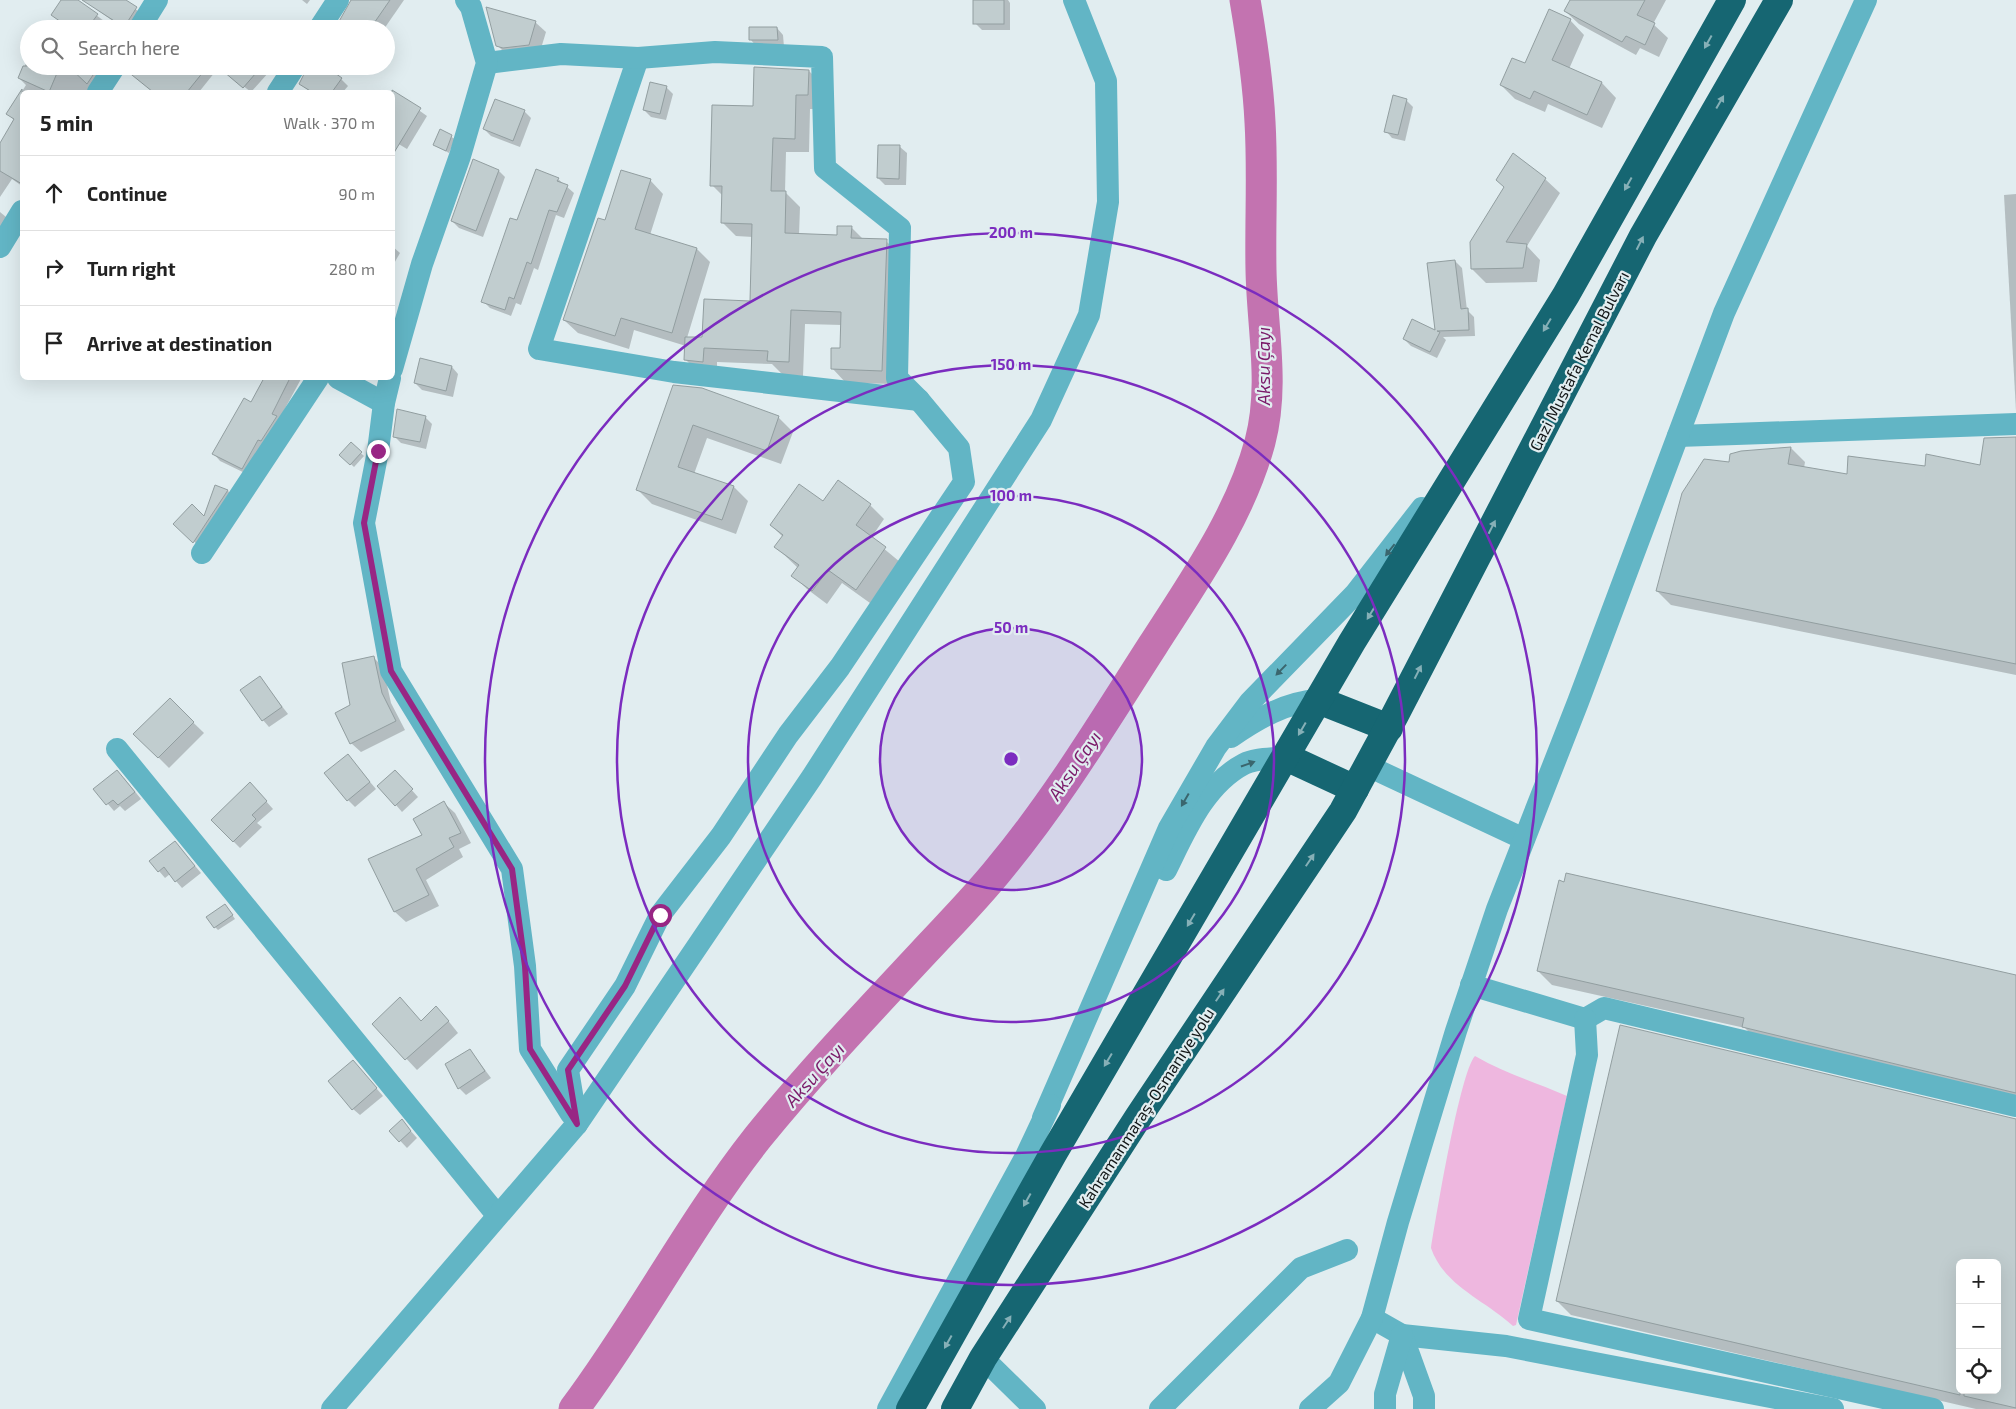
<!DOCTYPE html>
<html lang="en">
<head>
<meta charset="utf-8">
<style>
  body { margin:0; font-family:"Exo 2",sans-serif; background:#f2f2f2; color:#222 }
  .controls { position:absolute; right:15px; bottom:15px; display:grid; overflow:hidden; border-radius:8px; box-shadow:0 5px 20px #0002 }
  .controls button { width:45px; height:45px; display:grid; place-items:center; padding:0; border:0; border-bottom:1px solid #e0e0e0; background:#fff; color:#222; font:25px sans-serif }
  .stop { position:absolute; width:15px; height:15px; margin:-11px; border:4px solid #982684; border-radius:50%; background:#fff }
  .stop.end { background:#982684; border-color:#fff; box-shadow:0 1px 5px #0008 }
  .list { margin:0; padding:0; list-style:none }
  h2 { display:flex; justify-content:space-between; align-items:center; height:65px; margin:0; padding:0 20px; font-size:21px }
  h2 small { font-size:16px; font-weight:400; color:#767676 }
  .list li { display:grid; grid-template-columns:32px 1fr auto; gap:15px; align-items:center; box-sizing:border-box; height:75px; padding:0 20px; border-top:1px solid #e0e0e0 }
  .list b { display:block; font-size:19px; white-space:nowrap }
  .list em { font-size:16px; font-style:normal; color:#767676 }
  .icon { flex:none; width:28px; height:28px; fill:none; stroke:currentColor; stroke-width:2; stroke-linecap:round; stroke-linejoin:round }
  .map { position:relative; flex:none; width:2016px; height:1409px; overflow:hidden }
  .search { position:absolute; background:#fff; box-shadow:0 5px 20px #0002; left:20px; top:20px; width:375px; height:55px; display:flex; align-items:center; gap:12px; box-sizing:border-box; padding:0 18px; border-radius:28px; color:#767676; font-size:19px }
  .panel { position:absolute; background:#fff; box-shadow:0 5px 20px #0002; left:20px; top:90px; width:375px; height:290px; border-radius:8px }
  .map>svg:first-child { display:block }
  .green { fill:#eeb7df }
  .shadow { fill:#0003; fill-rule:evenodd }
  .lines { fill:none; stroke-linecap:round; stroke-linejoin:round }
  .river { stroke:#c373b0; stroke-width:31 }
  .building { fill:#c1cdcf; stroke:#929ea0 }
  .minor { stroke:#62b5c5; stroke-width:22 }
  .highway { stroke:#166672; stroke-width:28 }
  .oneway { fill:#86b0b7 }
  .oneway2 { fill:#3a666e }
  .route { stroke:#982684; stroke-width:6 }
  .ring { fill:none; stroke:#7b2cbf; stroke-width:2.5 }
  .labels { text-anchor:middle; stroke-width:4.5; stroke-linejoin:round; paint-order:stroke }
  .street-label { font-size:16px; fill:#121617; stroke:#e1edf0 }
  .water-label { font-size:18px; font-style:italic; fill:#7a1a69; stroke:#e1edf0 }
  .centre { fill:#7b2cbf; stroke:#e1edf0; stroke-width:2.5 }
  .ring-label { font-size:15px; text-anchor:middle; font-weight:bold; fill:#7b2cbf; stroke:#e1edf0; stroke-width:4.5; stroke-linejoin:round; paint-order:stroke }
</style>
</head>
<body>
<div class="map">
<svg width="2016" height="1409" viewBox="0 0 2016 1409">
  <rect width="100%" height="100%" fill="#e1edf0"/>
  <path class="green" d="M1475,1056C1506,1074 1536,1082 1567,1096L1516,1325L1513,1326C1485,1300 1444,1286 1431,1248C1436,1217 1460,1072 1475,1056Z"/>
  <g class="shadow">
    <polygon points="63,0 76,0 104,21 99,29 70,29 53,14"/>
    <polygon points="96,0 124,0 143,15 131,29 124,29 92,6"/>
    <polygon points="302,0 310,0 307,4"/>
    <polygon points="351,0 404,0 384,29 343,29"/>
    <polygon points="975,0 1008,0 1010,3 1010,30 982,30 975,23"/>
    <polygon points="1571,0 1666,0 1653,24 1668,38 1659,57 1640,48 1636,55 1579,24 1565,11"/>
    <polygon points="1570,20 1584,35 1569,69 1602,83 1616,98 1602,128 1548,104 1545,112 1515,99 1501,85 1525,65"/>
    <polygon points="535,22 546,32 539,55 508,56 497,45"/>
    <polygon points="777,28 783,35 784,47 757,47 751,40"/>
    <polygon points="29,57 29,66 52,66 60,70 63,66 104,66 94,92 22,92 22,186 12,179 0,197 0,145 15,121 8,114 26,85 19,78"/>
    <polygon points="139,66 270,66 269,72 251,92 219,67 199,92 154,92 133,74"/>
    <polygon points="809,71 823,85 822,109 810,109 809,152 786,152 785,192 800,207 799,235 838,236 851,227 864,240 886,241 900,255 896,384 846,383 832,368 841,350 842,325 805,324 803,376 783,375 772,364 717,362 717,376 700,374 685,359 686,346 634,330 629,349 578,333 564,320 606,221 650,180 663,194 650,235 697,249 710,262 687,338 703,339 751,302 753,237 736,236 722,222 723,196 712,185 755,107"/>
    <polygon points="341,79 348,86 343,92 310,92 301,84"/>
    <polygon points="666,87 673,94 666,120 651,117 644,110"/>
    <polygon points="396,94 427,116 407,149 392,140"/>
    <polygon points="1406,100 1413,107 1405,141 1392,138 1386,131"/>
    <polygon points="524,111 531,118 520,147 491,136 484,129"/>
    <polygon points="440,131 455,139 449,153 434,145"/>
    <polygon points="879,146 900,147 907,153 906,185 885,185 878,178"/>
    <polygon points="1513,155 1545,179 1560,193 1527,246 1540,260 1537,282 1486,283 1472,269 1505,187"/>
    <polygon points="499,171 505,177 483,237 459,228 452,221"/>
    <polygon points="558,179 574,193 564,218 556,215 538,270 534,268 521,305 516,303 511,316 490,308 483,301"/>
    <polygon points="2016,194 2016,411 2004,195"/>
    <polygon points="0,212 12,222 0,242"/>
    <polygon points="392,246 400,253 392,267"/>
    <polygon points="1455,261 1462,268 1467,310 1474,317 1475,336 1443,337 1446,340 1437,358 1411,346 1404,339 1437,332"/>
    <polygon points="452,367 458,374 453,397 422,390 415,383"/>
    <polygon points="265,378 312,378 309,383 301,379 249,475 220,461 214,454 251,403"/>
    <polygon points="702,390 779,418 793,432 781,464 707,438 694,474 734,487 748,501 736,534 652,504 638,490"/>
    <polygon points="425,417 432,424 426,449 401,443 394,436"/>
    <polygon points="2016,438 2016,675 1671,605 1657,591 1791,448 1805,462 1804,468 1848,475 1926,467 1981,466"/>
    <polygon points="351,444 364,456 354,467 341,455"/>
    <polygon points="838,482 870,505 884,519 871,538 900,562 870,603 842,583 827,604 807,589 793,575 798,568 776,547 783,537 771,525 824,502"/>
    <polygon points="215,487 228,491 233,496 200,547 175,524 205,518"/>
    <polygon points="374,658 383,667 391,703 405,730 361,752 351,743 352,706"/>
    <polygon points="260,678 288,714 269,727 263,720"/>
    <polygon points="170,700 204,733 169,768 135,734"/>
    <polygon points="354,763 376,789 355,807 348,800"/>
    <polygon points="124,778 141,799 125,811 120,806 114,811 95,789"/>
    <polygon points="401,778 418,797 402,812 396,805"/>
    <polygon points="257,791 273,809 257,823 262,827 240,848 212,820"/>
    <polygon points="444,803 455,813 471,843 459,849 463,857 426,880 439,906 406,922 395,912 370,860 423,835"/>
    <polygon points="181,849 201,873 182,888 170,874 165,878 159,871"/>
    <polygon points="228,909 235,919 218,930 215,927"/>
    <polygon points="1538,971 2016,976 2016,1103 1758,1041 1745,1028 1552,985"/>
    <polygon points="446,1018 458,1033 417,1070 374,1024"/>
    <polygon points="470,1050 491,1078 466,1095 459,1088"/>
    <polygon points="353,1061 383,1096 360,1115 353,1109"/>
    <path d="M2016,1119V1409H1976L1571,1315L1557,1301ZM1960,1263H1997V1390H1960Z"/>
    <polygon points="402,1121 417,1138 407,1148 391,1131"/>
  </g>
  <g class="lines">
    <path class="river" d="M574,1409C640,1321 690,1223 758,1137C810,1073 867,1013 923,953C949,925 976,898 1000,868C1058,798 1104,721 1153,645C1194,581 1240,516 1260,442C1275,385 1262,328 1261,270C1260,221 1263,172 1260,122C1258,81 1252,41 1245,0"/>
  </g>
  <g class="building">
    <polygon points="61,0 78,0 98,14 87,29 71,29 51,15"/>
    <polygon points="82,0 126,0 137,7 128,21 127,20 122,26"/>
    <polygon points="351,0 390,0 370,29 343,29 337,25"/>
    <rect x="973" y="0" width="31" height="24"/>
    <polygon points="1570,0 1645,0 1637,15 1655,23 1645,45 1626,36 1622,42 1564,11"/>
    <polygon points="486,7 536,21 529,45 503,48 496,46"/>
    <polygon points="1549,9 1571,19 1552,60 1602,82 1587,115 1534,91 1530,99 1500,85 1512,58 1525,63"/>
    <polygon points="749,27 777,27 778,40 749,40"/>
    <polygon points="23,66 60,66 49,92 18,78"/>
    <polygon points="68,66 99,66 87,84"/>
    <polygon points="128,66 208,66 187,92 153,92 127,71"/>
    <polygon points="217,66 262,66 243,88"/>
    <polygon points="308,66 325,66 342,78 332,92 312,92 299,84"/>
    <polygon points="754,67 809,70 808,95 796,95 795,139 773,138 771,191 786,191 785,233 837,235 837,226 852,226 851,238 887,239 882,371 831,369 831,348 840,348 841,312 791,310 789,362 767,361 768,351 704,348 703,362 684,360 685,337 702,337 704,299 750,301 752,224 721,223 722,186 710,186 712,105 753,106"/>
    <polygon points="650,82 667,86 660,114 643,110"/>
    <polygon points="22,89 22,184 0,171 0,143 14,119 6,114"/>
    <polygon points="392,90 421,108 392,156"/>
    <polygon points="1393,95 1407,99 1398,135 1384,132"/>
    <polygon points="495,99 525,110 513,141 483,129"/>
    <polygon points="440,129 452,135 446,151 433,145"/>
    <polygon points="878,145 900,145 899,179 877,178"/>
    <polygon points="1513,153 1546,178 1506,242 1527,244 1523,268 1471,269 1470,242 1504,187 1496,180"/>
    <polygon points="473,159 499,170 476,231 451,221"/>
    <polygon points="536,169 559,178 557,181 568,185 557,212 549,210 531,264 527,262 514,299 509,297 505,310 481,302 510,218 517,220"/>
    <polygon points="621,170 651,179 635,229 697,248 672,333 621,318 615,336 563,320 598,218 605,220"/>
    <polygon points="1455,260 1461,309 1468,308 1469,330 1437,331 1440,332 1430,352 1403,339 1412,319 1435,330 1427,263"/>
    <polygon points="420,358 452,366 446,391 414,383"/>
    <polygon points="264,378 290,378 272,414 277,416 261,441 258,440 242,469 212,454 244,398 251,402"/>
    <polygon points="673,385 702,388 779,416 767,451 693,425 678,467 734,486 722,520 636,490"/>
    <polygon points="397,409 426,416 420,442 393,437"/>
    <polygon points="2016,437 2016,664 1656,591 1682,493 1704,459 1729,462 1730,454 1741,451 1791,447 1788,464 1847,474 1848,456 1925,466 1926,454 1980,465 1984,438"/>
    <polygon points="351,442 362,452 350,465 339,455"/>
    <polygon points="838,480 871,504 856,525 886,547 856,590 828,570 812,591 791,576 799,565 774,547 783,535 770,525 799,484 823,501"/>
    <polygon points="215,485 228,490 193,543 173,524 192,504 204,516"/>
    <polygon points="374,656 382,693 396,721 350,744 335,713 350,705 342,663"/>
    <polygon points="260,676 282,707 262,721 240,690"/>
    <polygon points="170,698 194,722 158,758 133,734"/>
    <polygon points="348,754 370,782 347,801 324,773"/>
    <polygon points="117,770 135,792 118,805 113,800 106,805 93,789"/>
    <polygon points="395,770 413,789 395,806 377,786"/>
    <polygon points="250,782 267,801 252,815 256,819 233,842 211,820"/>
    <polygon points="444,801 461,833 449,838 454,847 416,869 429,895 394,912 368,859 422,835 413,819"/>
    <polygon points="175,841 195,866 175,882 164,867 158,872 149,861"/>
    <polygon points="1566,873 2016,975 2016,1093 1742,1027 1744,1018 1537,971 1559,880 1564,882"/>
    <polygon points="225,904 233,915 214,928 206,917"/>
    <polygon points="400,997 421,1021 436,1006 449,1021 405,1060 372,1024"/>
    <polygon points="1620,1025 2016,1119 2016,1408 1964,1396 1964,1390 1997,1390 1997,1263 1960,1263 1960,1395 1556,1301"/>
    <polygon points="470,1049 485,1071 458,1089 445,1064"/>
    <polygon points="353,1060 377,1088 352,1110 328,1081"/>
    <polygon points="402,1119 411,1131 399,1142 389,1131"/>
  </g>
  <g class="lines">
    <g class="minor">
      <polyline points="139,29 157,0"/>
      <polyline points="319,29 338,0"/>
      <polyline points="638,58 539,349 674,372 919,400"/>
      <polyline points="487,63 561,54 638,58 715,52 822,57 825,168 900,228 897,378 919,400 959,448 964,482 840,667 788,735 721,836 660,915 625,986 568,1070 577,1124"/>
      <polyline points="98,92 115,66"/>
      <polyline points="278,92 295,66"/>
      <polyline points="0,247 22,211"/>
      <polyline points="392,369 422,264 460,156 487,63 471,7 466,0"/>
      <polyline points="338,378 384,403"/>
      <polyline points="390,378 384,403 378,451 364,523 391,671 512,869 525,966 530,1049 571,1114"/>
      <polyline points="1678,436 2016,424"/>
      <polyline points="202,553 318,378"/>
      <path d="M1231,737C1257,719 1286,702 1318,700"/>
      <polyline points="117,749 497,1215"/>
      <polyline points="1368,766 1524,839"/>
      <path d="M1166,870C1185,832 1204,785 1244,764C1255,758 1273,759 1286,757"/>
      <polyline points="1471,985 1585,1019 1604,1008 2016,1106"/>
      <polyline points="1585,1019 1587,1055 1529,1319 1933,1409"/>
      <polyline points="1043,1118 1169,828 1216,747 1250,702 1355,594 1422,508"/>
      <polyline points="1372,1318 1402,1335 1506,1346 1833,1409"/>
      <polyline points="1402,1335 1424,1396 1424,1409"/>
      <polyline points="983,1358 1035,1409"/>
      <polyline points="332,1409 577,1124 812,777 1041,420 1089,315 1108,202 1106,81 1074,0"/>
      <polyline points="888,1409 1026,1156 1050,1105"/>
      <polyline points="1160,1409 1301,1268 1347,1250"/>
      <polyline points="1310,1409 1339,1383 1372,1318 1398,1222 1456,1031 1497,909 1578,702 1724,313 1866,0"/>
      <polyline points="1385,1409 1385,1394 1402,1335"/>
    </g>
    <g class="highway">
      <polyline points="1318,700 1389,728"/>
      <polyline points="1286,757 1355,789"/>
      <polyline points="910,1409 1053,1154 1352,642 1566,295 1732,0"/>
      <polyline points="955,1409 983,1358 1139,1116 1343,811 1395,715 1643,236 1779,0"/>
    </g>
  </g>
  <defs><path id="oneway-solid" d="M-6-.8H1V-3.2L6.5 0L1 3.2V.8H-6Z" transform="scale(1.25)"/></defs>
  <g class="oneway">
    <use href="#oneway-solid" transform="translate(1708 42) rotate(119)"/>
    <use href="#oneway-solid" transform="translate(1720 102) rotate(-60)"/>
    <use href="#oneway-solid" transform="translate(1628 184) rotate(119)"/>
    <use href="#oneway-solid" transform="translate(1640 243) rotate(-63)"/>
    <use href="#oneway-solid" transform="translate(1547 325) rotate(121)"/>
    <use href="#oneway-solid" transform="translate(1492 527) rotate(-63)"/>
    <use href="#oneway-solid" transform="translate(1371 613) rotate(122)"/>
    <use href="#oneway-solid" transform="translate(1418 672) rotate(-63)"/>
    <use href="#oneway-solid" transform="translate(1302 729) rotate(120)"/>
    <use href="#oneway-solid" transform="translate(1310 860) rotate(-56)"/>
    <use href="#oneway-solid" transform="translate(1191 920) rotate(121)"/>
    <use href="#oneway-solid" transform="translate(1220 995) rotate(-56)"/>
    <use href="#oneway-solid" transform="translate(1108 1060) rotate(121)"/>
    <use href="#oneway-solid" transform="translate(1027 1200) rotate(119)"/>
    <use href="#oneway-solid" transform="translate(1007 1322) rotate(-57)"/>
    <use href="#oneway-solid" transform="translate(948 1342) rotate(119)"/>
  </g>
  <g class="oneway2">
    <use href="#oneway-solid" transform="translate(1390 550) rotate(128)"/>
    <use href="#oneway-solid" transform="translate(1281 670) rotate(134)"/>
    <use href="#oneway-solid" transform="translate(1248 764) rotate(-19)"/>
    <use href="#oneway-solid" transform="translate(1185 800) rotate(120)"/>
  </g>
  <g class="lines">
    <polyline class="route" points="378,451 364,523 391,671 512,869 525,966 530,1049 577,1124 568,1070 625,986 660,915"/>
  </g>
  <circle cx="1011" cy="759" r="131" fill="#7b2cbf" fill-opacity=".12"/>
  <g class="ring">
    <circle cx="1011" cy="759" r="131"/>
    <circle cx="1011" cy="759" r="263"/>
    <circle cx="1011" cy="759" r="394"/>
    <circle cx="1011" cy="759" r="526"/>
  </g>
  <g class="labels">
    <g class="street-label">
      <text transform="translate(1579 361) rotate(-63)" y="6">Gazi Mustafa Kemal Bulvarı</text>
      <text transform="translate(1146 1108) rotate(-57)" y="6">Kahramanmaraş-Osmaniye yolu</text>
    </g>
    <g class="water-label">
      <text transform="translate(1264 366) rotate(-90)" y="6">Aksu Çayı</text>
      <text transform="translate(1075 766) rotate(-56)" y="6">Aksu Çayı</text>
      <text transform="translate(815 1075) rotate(-48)" y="6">Aksu Çayı</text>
    </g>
  </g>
  <circle cx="1011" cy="759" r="8" class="centre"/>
  <g class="ring-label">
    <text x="1011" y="238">200 m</text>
    <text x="1011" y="370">150 m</text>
    <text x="1011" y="501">100 m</text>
    <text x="1011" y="633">50 m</text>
  </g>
</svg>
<div class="controls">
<button>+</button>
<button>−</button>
<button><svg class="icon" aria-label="locate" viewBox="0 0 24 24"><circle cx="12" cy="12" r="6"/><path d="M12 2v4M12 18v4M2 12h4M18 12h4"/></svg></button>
</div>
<div class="stop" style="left:660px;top:915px"></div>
<div class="stop end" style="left:378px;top:451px"></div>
<div class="search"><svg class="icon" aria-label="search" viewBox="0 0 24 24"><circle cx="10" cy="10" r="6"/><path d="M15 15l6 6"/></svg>Search here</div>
<section class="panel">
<h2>5 min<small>Walk · 370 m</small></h2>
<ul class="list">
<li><svg class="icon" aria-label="ahead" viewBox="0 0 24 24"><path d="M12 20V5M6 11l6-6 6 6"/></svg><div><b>Continue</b></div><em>90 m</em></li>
<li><svg class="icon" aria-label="right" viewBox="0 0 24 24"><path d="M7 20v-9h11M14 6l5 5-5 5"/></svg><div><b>Turn right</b></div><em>280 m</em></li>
<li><svg class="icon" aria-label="arrive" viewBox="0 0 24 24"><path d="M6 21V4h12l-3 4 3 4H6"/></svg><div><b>Arrive at destination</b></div></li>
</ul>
</section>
</div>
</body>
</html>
